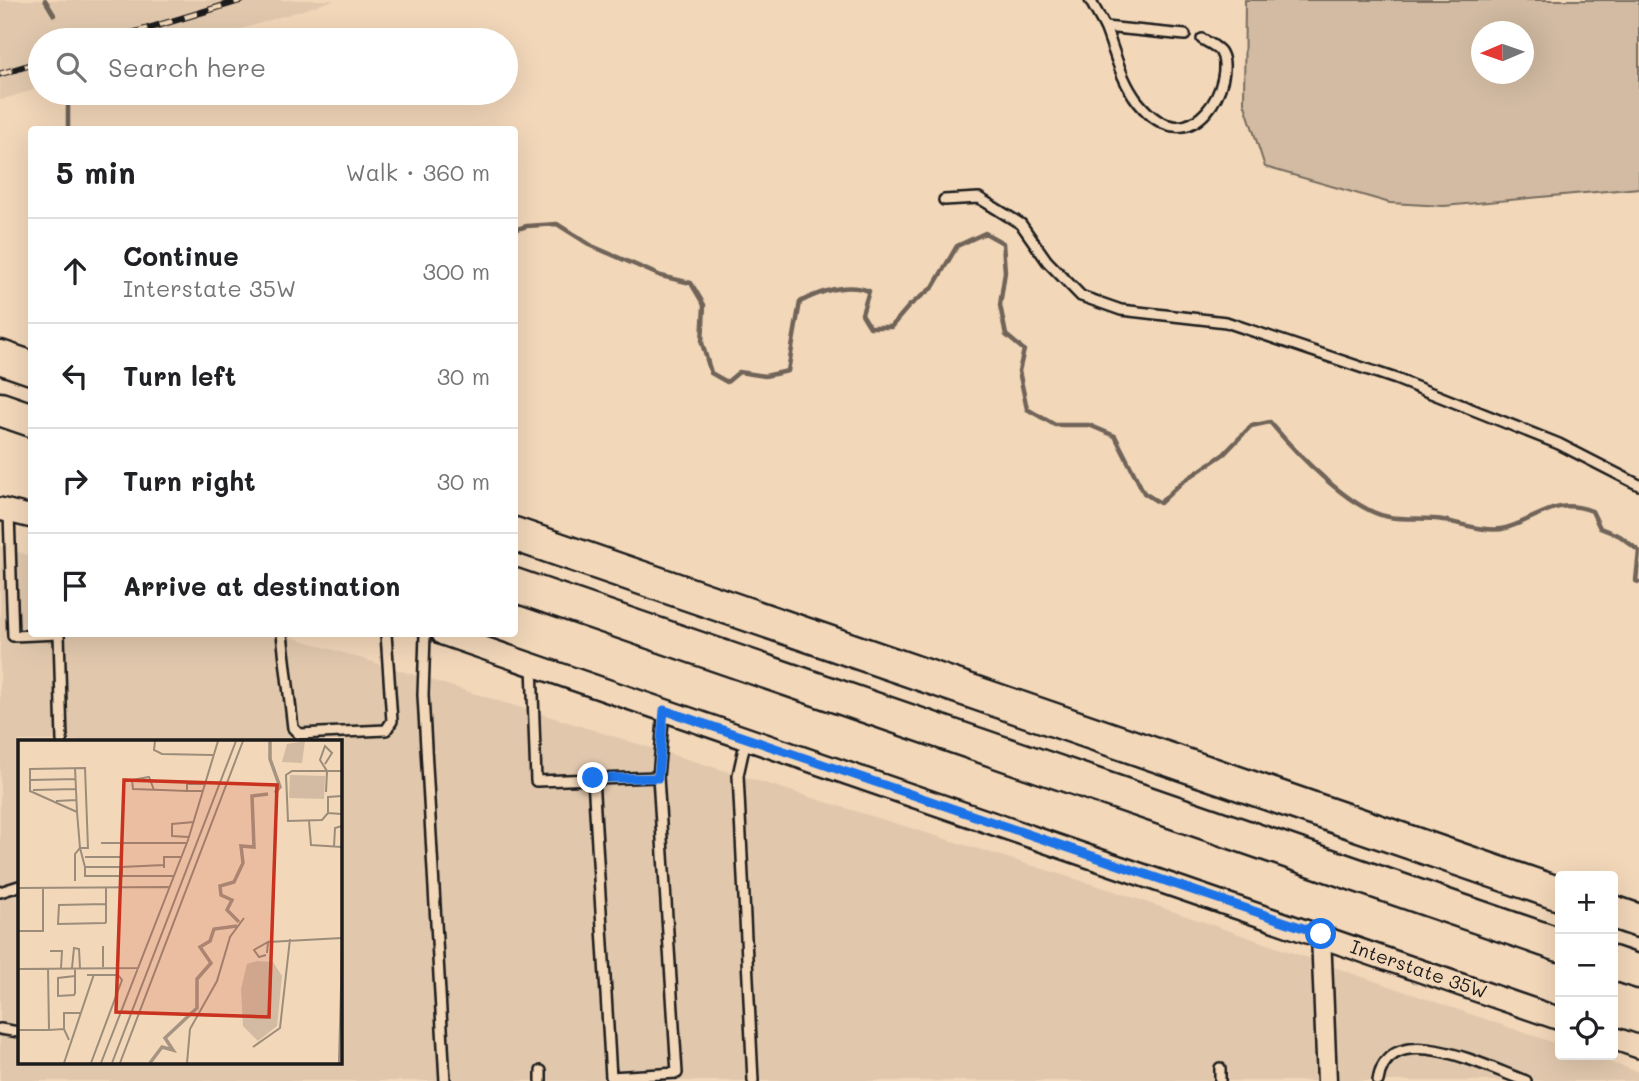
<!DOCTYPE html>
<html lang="en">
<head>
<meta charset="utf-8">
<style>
  body { margin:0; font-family:Mali,sans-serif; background:#f2f2f2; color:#202124 }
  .controls { position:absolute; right:21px; bottom:21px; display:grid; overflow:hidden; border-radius:7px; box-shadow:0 7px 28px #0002 }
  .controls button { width:63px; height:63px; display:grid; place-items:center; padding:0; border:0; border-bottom:2px solid #e0e0e0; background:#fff; color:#202124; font:35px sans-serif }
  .compass { position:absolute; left:1471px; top:21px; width:63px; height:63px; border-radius:50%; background:#fff; box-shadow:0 7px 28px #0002; rotate:268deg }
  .stop { position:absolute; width:21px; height:21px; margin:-16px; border:5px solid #1a73e8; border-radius:50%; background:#fff }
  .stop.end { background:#1a73e8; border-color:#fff; box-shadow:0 2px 7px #0008 }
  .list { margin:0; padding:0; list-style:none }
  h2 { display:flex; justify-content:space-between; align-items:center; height:91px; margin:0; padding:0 28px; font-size:30px }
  h2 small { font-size:23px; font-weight:400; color:#757577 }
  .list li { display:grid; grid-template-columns:46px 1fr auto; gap:21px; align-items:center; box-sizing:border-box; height:105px; padding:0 28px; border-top:2px solid #e0e0e0 }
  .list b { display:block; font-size:26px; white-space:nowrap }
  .list p { margin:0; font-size:23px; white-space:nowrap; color:#757577 }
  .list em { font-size:23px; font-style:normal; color:#757577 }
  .icon { flex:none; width:38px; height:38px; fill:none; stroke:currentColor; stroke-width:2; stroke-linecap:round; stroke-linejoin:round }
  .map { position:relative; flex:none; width:1639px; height:1081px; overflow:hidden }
  .search { position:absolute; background:#fff; box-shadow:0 7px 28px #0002; left:28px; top:28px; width:490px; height:77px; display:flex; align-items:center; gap:18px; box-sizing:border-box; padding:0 24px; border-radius:38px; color:#757577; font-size:26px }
  .panel { position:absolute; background:#fff; box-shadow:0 7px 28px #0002; left:28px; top:126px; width:490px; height:511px; border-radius:7px }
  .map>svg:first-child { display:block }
  .built { fill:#e1c8ad; fill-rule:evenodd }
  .green { fill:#d2bba2; stroke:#776c5f; stroke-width:2; fill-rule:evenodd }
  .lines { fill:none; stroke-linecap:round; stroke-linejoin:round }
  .stream { stroke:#6f6459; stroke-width:4.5 }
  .service-casing { stroke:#1c1c1c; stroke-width:14 }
  .minor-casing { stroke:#1c1c1c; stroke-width:23 }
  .tertiary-casing { stroke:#1c1c1c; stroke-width:26 }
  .motorway-casing { stroke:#1c1c1c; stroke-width:37 }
  .service { stroke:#f2d7b9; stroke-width:9 }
  .minor { stroke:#f2d7b9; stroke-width:18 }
  .tertiary { stroke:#f2d7b9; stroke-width:21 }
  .motorway { stroke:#f2d7b9; stroke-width:32 }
  .rail-casing { stroke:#1c1c1c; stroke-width:7 }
  .rail { stroke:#f2d7b9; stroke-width:4.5; stroke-dasharray:13; stroke-linecap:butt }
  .route { stroke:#1a73e8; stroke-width:9 }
  .labels { text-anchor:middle; stroke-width:5; stroke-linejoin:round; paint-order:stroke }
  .street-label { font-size:19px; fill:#1c1c1c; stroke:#f2d7b9 }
  .inset-river { fill:none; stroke:#a69482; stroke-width:3.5 }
  .inset-road { fill:none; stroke:#9c8c7a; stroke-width:2 }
  .view { fill:#c8321e; fill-opacity:0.15; stroke:#c8321e; stroke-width:3.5 }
  .inset-edge { fill:none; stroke:#1c1c1c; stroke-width:3.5 }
</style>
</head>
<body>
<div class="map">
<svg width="1639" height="1081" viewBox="0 0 1639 1081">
  <rect width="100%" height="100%" fill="#f2d7b9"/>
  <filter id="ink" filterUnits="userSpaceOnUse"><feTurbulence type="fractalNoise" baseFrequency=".0143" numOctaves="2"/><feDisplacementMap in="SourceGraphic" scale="14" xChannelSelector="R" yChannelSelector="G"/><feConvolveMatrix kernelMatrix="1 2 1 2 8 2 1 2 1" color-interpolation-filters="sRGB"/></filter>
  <g filter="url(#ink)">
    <g class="built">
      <polygon points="0,0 335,0 206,40 40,40 40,88 0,100"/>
      <path d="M0,546L31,556L32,634H282L1111,890L1560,1045V1055H1589L1639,1072V1081H0ZM19,741H340V1062H19Z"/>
    </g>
    <path class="green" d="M1245,0H1639V188L1444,206L1390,203L1265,167L1244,102ZM1482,32H1524V74H1482Z"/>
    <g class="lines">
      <g class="stream">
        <polyline points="45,0 54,15"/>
        <polyline points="68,130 68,93"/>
        <path d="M514,230L527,226L557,224L592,246L661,276L691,283L704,305L702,343L711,373L727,382L739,372L765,376L788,371L800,302C821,291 846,282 869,291L862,314L870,327H891L909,306L933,287L957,246L985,233L1003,243L1005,272L1000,305L1006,335L1024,350L1019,371L1027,409L1055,425H1089L1115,436L1144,493L1160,503L1181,483L1224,454L1251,426L1270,422C1295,452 1351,511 1389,517C1407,520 1425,517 1443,520C1461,524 1489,533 1506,528C1540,518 1554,497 1592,511L1600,528L1620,536L1639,551L1636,581L1639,582"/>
      </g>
      <defs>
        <g id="service">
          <polyline points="1090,0 1105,27"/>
          <path d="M1185,35L1105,27C1115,52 1121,81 1138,102C1193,170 1238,77 1220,51C1216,46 1207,42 1202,39"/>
          <polyline points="944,200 979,198 1021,224 1047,261 1081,296 1121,310 1226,322 1396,379 1559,444 1639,485"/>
          <polyline points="9,513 13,636 59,634"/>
          <polyline points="59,634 62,741"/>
          <polyline points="282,634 293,728 299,734 386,730 392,721 386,634"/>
          <polyline points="425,634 423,695 445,1081"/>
          <polyline points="532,664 536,781 658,777"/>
          <polyline points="746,739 738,775 753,1081"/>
          <polyline points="593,778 611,1077 677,1073 658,777 664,710"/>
          <polyline points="0,892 19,886"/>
          <polyline points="0,1029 19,1032"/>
          <polyline points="1220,1068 1220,1081"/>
          <polyline points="541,1071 541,1081"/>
          <path d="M1378,1081C1388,1015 1488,1068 1526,1081"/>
        </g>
        <polyline id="minor" points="1321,935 1327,1081"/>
        <g id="tertiary">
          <polyline points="0,509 32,517"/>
          <polyline points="443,634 1560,1019"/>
          <polyline points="1613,1038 1639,1047"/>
        </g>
        <g id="motorway">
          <polyline points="0,357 32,368"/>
          <polyline points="0,409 32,420"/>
          <polyline points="514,534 1560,894"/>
          <polyline points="514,585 1560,945"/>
          <polyline points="1613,912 1639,921"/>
          <polyline points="1613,963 1639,972"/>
        </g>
      </defs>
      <use href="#service" class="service-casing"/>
      <use href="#minor" class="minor-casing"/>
      <use href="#tertiary" class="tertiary-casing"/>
      <use href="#motorway" class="motorway-casing"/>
      <use href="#service" class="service"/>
      <use href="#minor" class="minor"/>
      <use href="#tertiary" class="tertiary"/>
      <use href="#motorway" class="motorway"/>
      <defs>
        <g id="rail">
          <polyline points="110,40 242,0"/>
          <polyline points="0,74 40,62"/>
        </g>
      </defs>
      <use href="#rail" class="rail-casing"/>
      <use href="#rail" class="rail"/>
    </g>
  </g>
  <g class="lines" filter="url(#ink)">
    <polyline class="route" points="593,778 658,778 664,710 1321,934"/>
  </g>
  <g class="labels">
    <g class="street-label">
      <text transform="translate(1419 969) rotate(19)" y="7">Interstate 35W</text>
    </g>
  </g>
  <g transform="translate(18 740)">
    <rect width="324" height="324" fill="#f2d7b9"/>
    <path d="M287,1L284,23L264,22L269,4ZM272,35L307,36L306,59L271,58ZM239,221L255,222L264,236L259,286L240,301L225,286L223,249L229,224Z" fill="#d2bba2"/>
    <path class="inset-river" d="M252,1V19L262,47L257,53M221,182L209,170L214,160L203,155L202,146L216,142L225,123L223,106L236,107L234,56L250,54M132,323L144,307L155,310L147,298L179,268V239L193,223L182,207L192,201L196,189L219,186"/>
    <path class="inset-road" d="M137,1L136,10L144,14L195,15M307,24L314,13L307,6L302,20L309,31L308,52M57,28L59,72M12,40L58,39M15,50L58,49M136,50L131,37L114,40L115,49L144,50L169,51M185,51H169V44H187M324,56L310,57V73L324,74M38,61L59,60M310,73L304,80L270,81L268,35L274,31H324M291,81L293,105L324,107M171,97L154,96V84L176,82M83,103H168M316,107L317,88L324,86M67,117H105M146,125L104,127V136H156M104,127H67V136H104M146,128V117H163M57,141V114L62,108L59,72L12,51V29L67,28L70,108H62L67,127M88,147V182L87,183L40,184L41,165L88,164M0,148L151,147M0,191H25V148M250,202L324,198M85,206V227M32,211H44L43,228M248,215L241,217L236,210L250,202L249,213M30,228L31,290L46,289L51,300M54,228L56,208L61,209L62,228M0,229L121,228M69,235H100L104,240L73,323M57,236L40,238V256L56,255L57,253V228M46,289V273H62M0,290H31M235,307L262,288L272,199M46,323L76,234M83,323L170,100L200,1M94,323L218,1M102,323L225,1M169,323L172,289L199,241L212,197L226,178M321,323L324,208"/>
    <path class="view" d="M106,40L259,45L251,277L98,272Z"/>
    <rect width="324" height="324" class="inset-edge"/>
  </g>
</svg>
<div class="controls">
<button>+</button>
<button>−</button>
<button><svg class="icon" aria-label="locate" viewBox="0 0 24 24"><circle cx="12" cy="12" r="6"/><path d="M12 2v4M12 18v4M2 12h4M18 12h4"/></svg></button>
</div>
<svg class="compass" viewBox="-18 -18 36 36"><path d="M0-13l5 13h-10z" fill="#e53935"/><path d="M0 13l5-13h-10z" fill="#757577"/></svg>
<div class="stop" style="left:1321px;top:934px"></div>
<div class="stop end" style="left:593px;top:778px"></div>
<div class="search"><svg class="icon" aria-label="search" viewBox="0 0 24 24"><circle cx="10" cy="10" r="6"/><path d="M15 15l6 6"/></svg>Search here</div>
<section class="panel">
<h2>5 min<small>Walk · 360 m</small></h2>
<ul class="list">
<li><svg class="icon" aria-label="ahead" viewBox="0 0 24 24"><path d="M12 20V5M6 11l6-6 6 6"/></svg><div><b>Continue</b><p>Interstate 35W</p></div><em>300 m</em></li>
<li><svg class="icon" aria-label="left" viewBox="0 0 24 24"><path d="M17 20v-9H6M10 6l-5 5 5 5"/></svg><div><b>Turn left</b></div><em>30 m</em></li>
<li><svg class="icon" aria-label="right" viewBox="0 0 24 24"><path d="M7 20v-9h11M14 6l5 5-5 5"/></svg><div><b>Turn right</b></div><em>30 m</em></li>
<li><svg class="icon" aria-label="arrive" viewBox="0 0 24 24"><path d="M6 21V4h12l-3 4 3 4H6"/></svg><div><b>Arrive at destination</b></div></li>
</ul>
</section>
</div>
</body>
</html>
